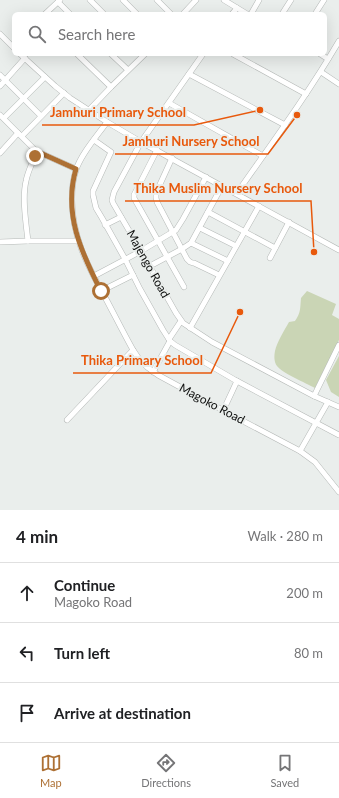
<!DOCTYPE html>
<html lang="en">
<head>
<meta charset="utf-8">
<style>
  body { margin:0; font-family:Lato,sans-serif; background:#f6f6f6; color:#202124 }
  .stop { position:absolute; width:12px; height:12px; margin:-9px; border:3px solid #ad7034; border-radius:50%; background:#fff }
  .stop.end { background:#ad7034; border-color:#fff; box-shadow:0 1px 4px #0008 }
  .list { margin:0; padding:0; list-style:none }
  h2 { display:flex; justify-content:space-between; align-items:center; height:52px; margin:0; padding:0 16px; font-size:17px }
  h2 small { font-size:13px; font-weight:400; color:#757577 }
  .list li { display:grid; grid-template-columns:26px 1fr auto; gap:12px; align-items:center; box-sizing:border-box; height:60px; padding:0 16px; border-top:1px solid #e0e0e0 }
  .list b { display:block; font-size:15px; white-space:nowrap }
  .list p { margin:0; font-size:13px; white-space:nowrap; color:#757577 }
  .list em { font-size:13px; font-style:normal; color:#757577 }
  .icon { flex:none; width:22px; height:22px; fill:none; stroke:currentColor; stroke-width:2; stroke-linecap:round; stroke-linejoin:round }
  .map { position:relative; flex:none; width:339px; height:510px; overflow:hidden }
  .search { position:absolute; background:#fff; box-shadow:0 4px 16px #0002; left:12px; right:12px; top:12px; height:44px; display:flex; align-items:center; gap:10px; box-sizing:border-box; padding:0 14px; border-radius:6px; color:#757577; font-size:15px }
  .sheet { height:232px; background:#fff }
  nav { display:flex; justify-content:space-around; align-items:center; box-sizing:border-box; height:56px; border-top:1px solid #e0e0e0; background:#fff; font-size:11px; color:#757577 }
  nav a { display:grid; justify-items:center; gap:2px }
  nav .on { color:#ad7034 }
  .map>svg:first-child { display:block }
  .green { fill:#cad5b5 }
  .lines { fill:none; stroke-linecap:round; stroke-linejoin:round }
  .minor-casing { stroke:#b5b9b7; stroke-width:6 }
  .minor { stroke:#fff; stroke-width:5 }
  .route { stroke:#ad7034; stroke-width:5 }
  .labels { text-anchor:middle; stroke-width:4; stroke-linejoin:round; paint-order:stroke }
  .street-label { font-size:12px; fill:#0d0e0d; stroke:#eaeeec }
  .leader { fill:none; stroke:#e8590c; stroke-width:1.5 }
  .callout-dot { fill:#e8590c; stroke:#eaeeec; stroke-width:1.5 }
  .callout-label { font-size:13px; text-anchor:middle; font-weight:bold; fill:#e8590c; stroke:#eaeeec; stroke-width:4; stroke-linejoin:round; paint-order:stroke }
</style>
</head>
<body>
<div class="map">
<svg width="339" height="510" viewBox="0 0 339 510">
  <rect width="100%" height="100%" fill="#eaeeec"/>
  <g class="green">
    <path d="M307,291L336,304L332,315L339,319V340L315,388C306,383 282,373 277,366C274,362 274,356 275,351C277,342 284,331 289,322L295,321C301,312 300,309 301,298Z"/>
    <polygon points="339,356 339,397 331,392 326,380"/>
  </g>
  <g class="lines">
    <defs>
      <g id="minor">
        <polyline points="90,0 104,14"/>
        <polyline points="123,0 137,14"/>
        <polyline points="157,0 171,14"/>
        <polyline points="224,0 247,14"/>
        <polyline points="58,2 70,14"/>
        <polyline points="45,14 60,0"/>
        <polyline points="183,14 196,0"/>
        <polyline points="232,14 237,8"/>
        <polyline points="251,14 259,0"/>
        <polyline points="282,14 291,0"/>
        <polyline points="315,14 324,0"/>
        <polyline points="0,34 14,48"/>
        <polyline points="20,54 55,86 70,98 107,122 141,142 339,250"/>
        <polyline points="77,54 111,87"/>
        <polyline points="111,54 128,70"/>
        <polyline points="203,54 141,142 114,192 112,200 113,203 141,251 176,313 183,323 212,342 314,396 339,407"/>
        <polyline points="233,54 306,94"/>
        <polyline points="320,54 328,59"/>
        <polyline points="321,72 339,84"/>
        <polyline points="189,74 285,125"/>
        <polyline points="0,75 41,116"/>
        <polyline points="0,86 25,58"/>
        <polyline points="169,103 263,156"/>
        <polyline points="89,110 111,87 145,54"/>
        <path d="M0,115L36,151C34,161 28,170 26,181C22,198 26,223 28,241"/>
        <polyline points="4,118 45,77"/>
        <path d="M107,122C97,136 81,154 76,170C73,179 72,188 72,197C71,235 88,267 106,299C115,316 124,334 133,350L139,359L147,367L158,375L226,412L300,451L315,462L339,492"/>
        <polyline points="22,136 64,93"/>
        <polyline points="94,140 111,152 93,191 93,195 96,208 102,218 125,259 140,289 163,330 170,341 175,345 235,380 339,435"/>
        <polyline points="157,150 134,195 134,198 184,287"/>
        <polyline points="36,151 76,169"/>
        <polyline points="0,153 18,133"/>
        <polyline points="172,158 156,193 156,198 157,202 187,259 190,262 193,263 194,263 219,275"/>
        <path d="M237,193C272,143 308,94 339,41"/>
        <polyline points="208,212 275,248"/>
        <polyline points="105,225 121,217"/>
        <polyline points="200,228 236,246"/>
        <polyline points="0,242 28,241 78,241"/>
        <polyline points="191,243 228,261"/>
        <polyline points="270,258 289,222"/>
        <polyline points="150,266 182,249 191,243 222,186"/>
        <polyline points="94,276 141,251 176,230 183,219 206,177"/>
        <polyline points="101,291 133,275"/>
        <polyline points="190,328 259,206"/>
        <polyline points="169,339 181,321"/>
        <polyline points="153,372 170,341"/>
        <polyline points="314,396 339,345"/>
        <polyline points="223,411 237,381"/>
        <polyline points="67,420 133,350"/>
        <polyline points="300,451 328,402"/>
      </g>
    </defs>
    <use href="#minor" class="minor-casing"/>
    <use href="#minor" class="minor"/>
  </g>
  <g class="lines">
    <path class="route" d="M35,156L36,151L76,169C63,213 81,252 101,291"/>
  </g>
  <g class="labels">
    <g class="street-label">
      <text transform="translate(148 264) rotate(61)" y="4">Majengo Road</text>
      <text transform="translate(212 404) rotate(28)" y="4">Magoko Road</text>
    </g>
  </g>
  <path class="leader" d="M260 110L194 125H42M297 115L268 154H115M314 252L311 201H125M240 312L211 373H73"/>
  <g class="callout-dot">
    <circle cx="260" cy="110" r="4"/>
    <circle cx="297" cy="115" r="4"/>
    <circle cx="314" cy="252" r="4"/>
    <circle cx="240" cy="312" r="4"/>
  </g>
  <g class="callout-label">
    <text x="118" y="117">Jamhuri Primary School</text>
    <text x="191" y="146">Jamhuri Nursery School</text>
    <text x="218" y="193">Thika Muslim Nursery School</text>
    <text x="142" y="365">Thika Primary School</text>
  </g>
</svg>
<div class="stop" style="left:101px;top:291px"></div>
<div class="stop end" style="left:35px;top:156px"></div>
<div class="search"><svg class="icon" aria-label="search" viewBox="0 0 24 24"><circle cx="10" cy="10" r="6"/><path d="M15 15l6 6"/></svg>Search here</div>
</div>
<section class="sheet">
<h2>4 min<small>Walk · 280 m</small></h2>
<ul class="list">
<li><svg class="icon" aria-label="ahead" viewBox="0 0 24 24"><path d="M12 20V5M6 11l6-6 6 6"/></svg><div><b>Continue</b><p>Magoko Road</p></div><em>200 m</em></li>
<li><svg class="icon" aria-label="left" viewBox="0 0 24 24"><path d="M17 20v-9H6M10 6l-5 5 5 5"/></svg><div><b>Turn left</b></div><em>80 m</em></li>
<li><svg class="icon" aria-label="arrive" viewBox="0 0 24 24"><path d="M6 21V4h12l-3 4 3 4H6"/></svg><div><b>Arrive at destination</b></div></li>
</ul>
</section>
<nav>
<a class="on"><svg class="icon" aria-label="map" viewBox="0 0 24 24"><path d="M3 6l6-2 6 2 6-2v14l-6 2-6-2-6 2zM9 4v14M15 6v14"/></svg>Map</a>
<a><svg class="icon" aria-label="directions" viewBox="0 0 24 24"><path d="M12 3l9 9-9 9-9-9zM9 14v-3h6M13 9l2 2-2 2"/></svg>Directions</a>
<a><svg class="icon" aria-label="saved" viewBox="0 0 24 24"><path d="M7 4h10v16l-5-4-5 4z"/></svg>Saved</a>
</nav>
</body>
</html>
